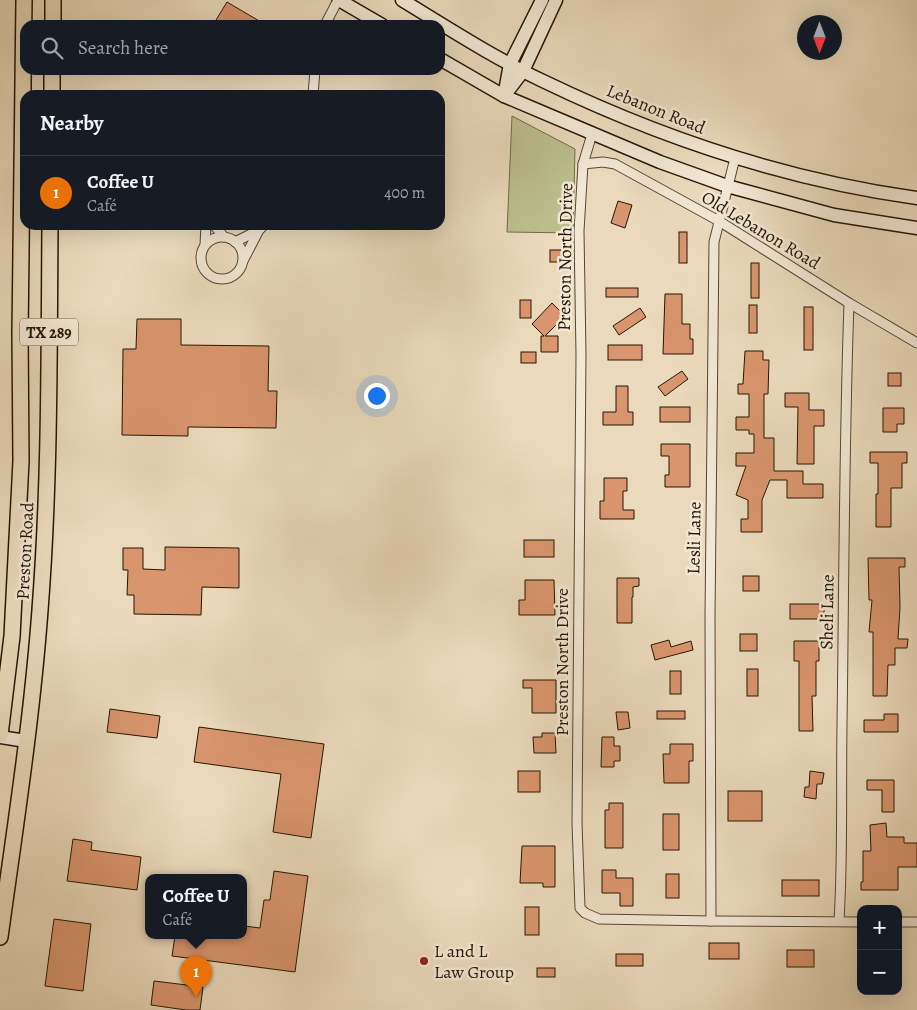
<!DOCTYPE html>
<html lang="en">
<head>
<meta charset="utf-8">
<style>
  body { margin:0; font-family:Alegreya,serif; background:#20242c; color:#f1f3f6 }
  .controls { position:absolute; right:15px; bottom:15px; display:grid; overflow:hidden; border-radius:10px; box-shadow:0 5px 20px #0002 }
  .controls button { width:45px; height:45px; display:grid; place-items:center; padding:0; border:0; border-bottom:1px solid #363941; background:#171b24; color:#f1f3f6; font:25px sans-serif }
  .compass { position:absolute; left:797px; top:15px; width:45px; height:45px; border-radius:50%; background:#171b24; box-shadow:0 5px 20px #0002; rotate:180deg }
  .you { position:absolute; left:376px; top:395px; width:18px; height:18px; margin:-12px; border:4px solid #fff; border-radius:50%; background:#1a73e8; box-shadow:0 0 0 8px #1a73e833 }
  .badge { display:grid; place-items:center; width:32px; height:32px; border-radius:50%; background:#0f766e; color:#fff; font-size:16px; font-weight:700 }
  .pin { position:absolute; translate:-50% -41px; filter:drop-shadow(0 1px 2px #0008) }
  .pin::after { content:''; position:absolute; top:26px; width:18px; height:15px; background:inherit; clip-path:polygon(0 0,100% 0,50% 100%) }
  .popup { position:absolute; left:145px; top:874px; width:102px; height:65px; box-sizing:border-box; display:grid; place-content:center; border-radius:10px; background:#171b24; filter:drop-shadow(0 1px 4px #0005); font-size:16px; white-space:nowrap; color:#9ea1a6 }
  .popup b { font-size:19px; color:#f1f3f6 }
  .popup::after { content:''; position:absolute; left:50%; top:100%; margin-left:-10px; border:10px solid transparent; border-top-color:#171b24 }
  .list { margin:0; padding:0; list-style:none }
  h2 { display:flex; justify-content:space-between; align-items:center; height:65px; margin:0; padding:0 20px; font-size:21px }
  h2 small { font-size:16px; font-weight:400; color:#9ea1a6 }
  .list li { display:grid; grid-template-columns:32px 1fr auto; gap:15px; align-items:center; box-sizing:border-box; height:75px; padding:0 20px; border-top:1px solid #363941 }
  .list b { display:block; font-size:19px; white-space:nowrap }
  .list p { margin:0; font-size:16px; white-space:nowrap; color:#9ea1a6 }
  .list em { font-size:16px; font-style:normal; color:#9ea1a6 }
  .icon { flex:none; width:28px; height:28px; fill:none; stroke:currentColor; stroke-width:2; stroke-linecap:round; stroke-linejoin:round }
  .map { position:relative; flex:none; width:917px; height:1010px; overflow:hidden }
  .search { position:absolute; background:#171b24; box-shadow:0 5px 20px #0002; left:20px; top:20px; width:425px; height:55px; display:flex; align-items:center; gap:12px; box-sizing:border-box; padding:0 18px; border-radius:15px; color:#9ea1a6; font-size:19px }
  .panel { position:absolute; background:#171b24; box-shadow:0 5px 20px #0002; left:20px; top:90px; width:425px; height:140px; border-radius:15px }
  .map>svg:first-child { display:block }
  .green { fill:#bbbe8d; stroke:#706a48 }
  .building { fill:#d9956d; stroke:#241604 }
  .lines { fill:none; stroke-linecap:round; stroke-linejoin:round }
  .street-casing { stroke:#564732; stroke-width:11 }
  .secondary-casing { stroke:#241604; stroke-width:15 }
  .primary-casing { stroke:#241604; stroke-width:18 }
  .street { stroke:#f1e7d3; stroke-width:9 }
  .secondary { stroke:#f1e7d3; stroke-width:12 }
  .primary { stroke:#eadabb; stroke-width:15 }
  .poi-dot { fill:#8f2418; stroke:#f1e7d3; stroke-width:2 }
  .labels { text-anchor:middle; stroke-width:5; stroke-linejoin:round; paint-order:stroke }
  .shield { fill:#f1e7d3; stroke:#625542; stroke-width:1 }
  .shield-label { font-size:16px; font-weight:bold; fill:#241604 }
  .street-label { font-size:18px; fill:#241604; stroke:#f1e7d3 }
  .poi-label { font-size:18px; fill:#241604; stroke:#f1e7d3; text-anchor:start }
</style>
</head>
<body>
<div class="map">
<svg width="917" height="1010" viewBox="0 0 917 1010">
  <rect width="100%" height="100%" fill="#eadabb"/>
  <filter id="stains"><feTurbulence type="fractalNoise" baseFrequency=".004" numOctaves="4"/><feColorMatrix values="0 0 0 0 .2 0 0 0 0 .09 0 0 0 0 .02 0 0 0 .5 -.17"/></filter>
  <radialGradient id="worn" r=".72"><stop offset=".6" stop-color="#630" stop-opacity="0"/><stop offset="1" stop-color="#630" stop-opacity=".3"/></radialGradient>
  <polygon class="green" points="512,116 575,149 573,233 507,232"/>
  <g class="building">
    <polygon points="227,2 266,25 213,25"/>
    <polygon points="618,201 632,205 625,228 611,223"/>
    <rect x="679" y="232" width="8" height="31"/>
    <rect x="550" y="250" width="13" height="12"/>
    <rect x="751" y="263" width="8" height="35"/>
    <rect x="606" y="288" width="32" height="9"/>
    <polygon points="665,294 682,294 682,324 690,324 690,339 693,339 693,354 663,354"/>
    <rect x="520" y="300" width="11" height="18"/>
    <polygon points="552,303 565,316 545,336 558,336 558,352 541,352 541,336 544,336 532,324"/>
    <rect x="749" y="305" width="8" height="28"/>
    <rect x="804" y="307" width="9" height="43"/>
    <polygon points="640,308 646,317 619,335 613,326"/>
    <polygon points="137,319 181,319 181,345 269,346 268,391 277,391 276,428 188,427 188,436 122,435 123,349 136,349"/>
    <rect x="608" y="345" width="34" height="15"/>
    <polygon points="745,351 763,351 763,360 769,360 768,394 764,394 764,438 774,438 774,471 803,471 803,484 823,484 823,498 787,498 787,480 770,480 762,500 762,532 741,532 741,519 748,519 748,500 736,495 746,466 736,466 736,453 754,453 754,434 749,434 749,430 736,430 736,417 749,417 749,394 738,394 738,384 743,384"/>
    <rect x="521" y="352" width="15" height="11"/>
    <polygon points="682,371 688,379 665,396 658,387"/>
    <rect x="888" y="373" width="13" height="13"/>
    <polygon points="616,386 628,386 628,412 633,412 633,425 603,425 603,412 616,412"/>
    <polygon points="785,393 809,393 809,410 824,410 824,426 814,426 814,464 797,464 798,407 785,407"/>
    <rect x="660" y="407" width="30" height="15"/>
    <polygon points="883,408 904,408 904,424 897,424 897,432 883,432"/>
    <polygon points="661,444 690,444 690,487 665,487 665,475 669,475 669,456 661,456"/>
    <polygon points="870,452 907,452 907,463 902,463 902,488 891,488 891,527 876,527 876,494 878,494 878,463 870,463"/>
    <polygon points="604,478 627,478 627,491 623,491 623,510 634,510 634,519 600,519 600,501 604,501"/>
    <rect x="524" y="540" width="30" height="17"/>
    <polygon points="165,547 239,548 239,588 202,587 201,615 134,614 134,595 127,595 128,570 123,570 123,548 143,548 143,569 165,570"/>
    <polygon points="868,558 905,558 905,567 899,567 900,607 898,639 908,639 907,648 895,648 895,665 888,665 887,696 873,696 873,632 869,632 872,600 869,600"/>
    <rect x="743" y="576" width="16" height="15"/>
    <polygon points="617,578 639,578 639,586 633,587 633,597 632,597 632,623 617,623"/>
    <polygon points="525,580 554,580 555,615 519,615 519,600 525,600"/>
    <rect x="790" y="604" width="34" height="15"/>
    <rect x="740" y="634" width="17" height="17"/>
    <polygon points="669,640 671,647 691,641 693,650 655,660 651,645"/>
    <polygon points="794,641 819,641 819,661 816,661 816,696 812,696 813,731 799,731 799,661 794,661"/>
    <rect x="747" y="669" width="11" height="27"/>
    <rect x="670" y="671" width="11" height="23"/>
    <polygon points="523,680 556,680 556,713 532,713 532,688 523,688"/>
    <polygon points="110,709 160,716 157,738 107,732"/>
    <rect x="657" y="711" width="28" height="8"/>
    <polygon points="616,712 628,712 630,728 618,730"/>
    <polygon points="884,714 898,714 898,732 864,732 864,720 884,720"/>
    <polygon points="199,727 324,744 311,838 273,832 281,774 194,762"/>
    <polygon points="542,733 555,733 556,753 534,753 533,737 542,737"/>
    <polygon points="602,737 614,737 614,746 620,746 620,761 614,761 614,767 601,767"/>
    <polygon points="670,744 693,744 693,761 689,761 689,783 664,783 663,754 670,754"/>
    <rect x="518" y="771" width="22" height="21"/>
    <polygon points="810,771 824,773 822,784 817,784 816,799 804,797 805,787 809,787"/>
    <polygon points="867,780 894,780 894,812 882,812 882,790 867,790"/>
    <rect x="728" y="791" width="34" height="30"/>
    <polygon points="609,803 623,803 623,848 605,848 605,810 609,810"/>
    <rect x="663" y="814" width="16" height="36"/>
    <polygon points="886,823 887,837 904,837 904,843 917,843 917,867 898,867 898,890 861,890 861,882 863,882 863,851 871,851 870,825"/>
    <polygon points="73,839 92,842 91,850 141,857 137,890 67,881"/>
    <polygon points="522,846 555,846 555,887 543,887 543,883 520,883"/>
    <polygon points="602,870 616,870 616,878 633,878 633,906 620,906 620,893 602,893"/>
    <polygon points="274,871 308,876 295,972 172,956 175,936 244,936 244,926 260,928 264,900 270,900"/>
    <rect x="666" y="874" width="13" height="24"/>
    <rect x="782" y="880" width="37" height="16"/>
    <rect x="525" y="907" width="14" height="28"/>
    <polygon points="54,919 91,924 83,991 45,986"/>
    <rect x="709" y="943" width="30" height="16"/>
    <rect x="787" y="950" width="27" height="17"/>
    <rect x="616" y="954" width="27" height="12"/>
    <rect x="537" y="968" width="18" height="9"/>
    <polygon points="154,981 203,987 200,1010 186,1010 151,1005"/>
  </g>
  <g class="lines">
    <defs>
      <g id="street">
        <polyline points="325,25 338,0"/>
        <polyline points="313,95 315,70"/>
        <polyline points="592,134 583,164 579,231 581,355 577,823 580,908 585,913 599,919 711,921 861,922"/>
        <polyline points="583,164 603,162 615,164 719,221 849,303 917,343"/>
        <polyline points="214,225 224,237"/>
        <circle cx="222" cy="258" r="21"/>
        <polyline points="235,242 259,230"/>
        <polyline points="205,245 206,225"/>
        <polyline points="243,261 259,230 264,225"/>
        <polyline points="711,921 710,617 714,242 735,158"/>
        <path d="M839,921C843,856 841,791 842,725C844,584 844,444 849,303"/>
        <polyline points="898,922 917,922"/>
      </g>
      <g id="secondary">
        <polyline points="339,0 382,25"/>
        <path d="M402,0C448,28 494,58 543,81C661,138 787,180 917,198"/>
        <polyline points="440,59 504,96 660,162 727,186 834,215 917,228"/>
        <polyline points="505,91 510,64 542,0"/>
        <polyline points="504,96 523,71 556,0"/>
        <polyline points="0,737 26,741"/>
      </g>
      <g id="primary">
        <polyline points="53,25 53,0"/>
        <polyline points="52,95 52,70"/>
        <polyline points="0,735 12,636 21,461 20,334 24,0"/>
        <path d="M0,937C15,828 32,719 40,610C50,482 49,353 50,225"/>
      </g>
    </defs>
    <use href="#street" class="street-casing"/>
    <use href="#secondary" class="secondary-casing"/>
    <use href="#primary" class="primary-casing"/>
    <use href="#street" class="street"/>
    <use href="#secondary" class="secondary"/>
    <use href="#primary" class="primary"/>
  </g>
  <circle class="poi-dot" cx="424" cy="961" r="5"/>
  <g class="labels">
    <rect class="shield" x="20" y="318.5" width="58" height="27" rx="4"/>
    <g class="shield-label">
      <text x="49" y="338">TX 289</text>
    </g>
    <g class="street-label">
      <text transform="translate(656 109) rotate(22)" y="6">Lebanon Road</text>
      <text transform="translate(761 230) rotate(31)" y="6">Old Lebanon Road</text>
      <text transform="translate(565 257) rotate(-89)" y="6">Preston North Drive</text>
      <text transform="translate(694 538) rotate(-89)" y="6">Lesli Lane</text>
      <text transform="translate(25 551) rotate(-87)" y="6">Preston Road</text>
      <text transform="translate(827 612) rotate(-89)" y="6">Sheli Lane</text>
      <text transform="translate(562 662) rotate(-90)" y="6">Preston North Drive</text>
    </g>
    <g class="poi-label">
      <text x="434" y="957">L and L<tspan x="434" dy="21">Law Group</tspan></text>
    </g>
  </g>
  <rect width="100%" height="100%" filter="url(#stains)"/>
  <rect width="100%" height="100%" fill="url(#worn)"/>
</svg>
<div class="controls">
<button>+</button>
<button>−</button>
</div>
<svg class="compass" viewBox="-18 -18 36 36"><path d="M0-13l5 13h-10z" fill="#e53935"/><path d="M0 13l5-13h-10z" fill="#9ea1a6"/></svg>
<div class="you"></div>
<div class="pin badge" style="left:196px;top:997px;background:#e8710a">1</div>
<div class="popup"><b>Coffee U</b>Café</div>
<div class="search"><svg class="icon" aria-label="search" viewBox="0 0 24 24"><circle cx="10" cy="10" r="6"/><path d="M15 15l6 6"/></svg>Search here</div>
<section class="panel">
<h2>Nearby<small></small></h2>
<ul class="list">
<li><span class="badge" style="background:#e8710a">1</span><div><b>Coffee U</b><p>Café</p></div><em>400 m</em></li>
</ul>
</section>
</div>
</body>
</html>
